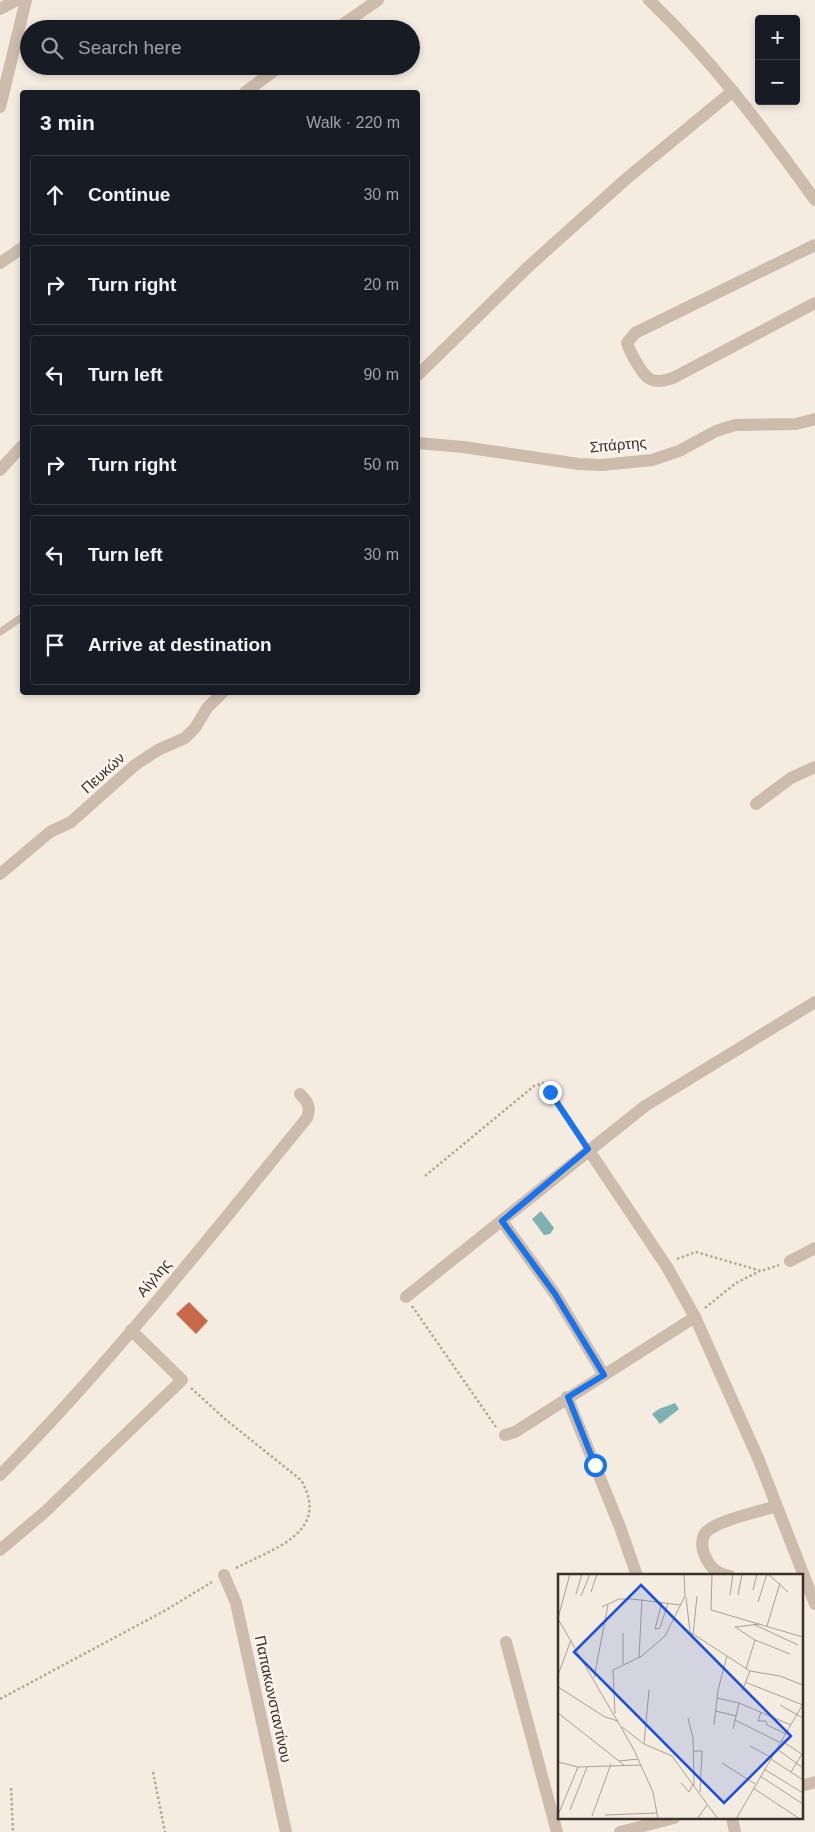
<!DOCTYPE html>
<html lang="en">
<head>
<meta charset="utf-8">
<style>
  body { margin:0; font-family:Helvetica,sans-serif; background:#20242c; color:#f1f3f6 }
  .controls { position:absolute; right:15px; top:15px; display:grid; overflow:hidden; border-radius:5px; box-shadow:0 2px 8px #0003 }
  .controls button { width:45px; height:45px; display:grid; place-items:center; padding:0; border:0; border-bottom:1px solid #363941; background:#171b24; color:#f1f3f6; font:25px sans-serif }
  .stop { position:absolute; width:15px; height:15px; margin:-11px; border:4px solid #1a73e8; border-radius:50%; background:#fff }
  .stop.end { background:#1a73e8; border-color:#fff; box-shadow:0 1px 5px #0008 }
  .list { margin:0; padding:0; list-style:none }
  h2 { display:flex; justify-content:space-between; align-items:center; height:65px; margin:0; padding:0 20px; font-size:21px }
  h2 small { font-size:16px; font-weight:400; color:#9ea1a6 }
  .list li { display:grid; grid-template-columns:32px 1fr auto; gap:15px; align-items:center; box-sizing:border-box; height:80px; margin:0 10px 10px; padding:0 10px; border:1px solid #363941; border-radius:5px }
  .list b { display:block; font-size:19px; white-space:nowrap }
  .list em { font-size:16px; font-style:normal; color:#9ea1a6 }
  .icon { flex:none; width:28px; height:28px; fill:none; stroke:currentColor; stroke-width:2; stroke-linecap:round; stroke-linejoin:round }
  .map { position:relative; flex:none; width:815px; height:1832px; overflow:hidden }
  .search { position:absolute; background:#171b24; box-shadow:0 2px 8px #0003; left:20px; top:20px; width:400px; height:55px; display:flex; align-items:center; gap:12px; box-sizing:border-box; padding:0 18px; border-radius:28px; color:#9ea1a6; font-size:19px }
  .panel { position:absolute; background:#171b24; box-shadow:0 2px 8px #0003; left:20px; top:90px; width:400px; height:605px; border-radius:5px }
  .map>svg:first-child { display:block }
  .water { fill:#7fb0b2 }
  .building { fill:#c8694b }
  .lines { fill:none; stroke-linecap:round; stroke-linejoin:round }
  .path { stroke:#b9a596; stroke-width:2.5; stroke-dasharray:2.5 2.5; stroke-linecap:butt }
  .service { stroke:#cdbbac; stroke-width:7 }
  .minor { stroke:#cdbbac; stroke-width:12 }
  .tertiary { stroke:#cdbbac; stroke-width:12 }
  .route { stroke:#1a73e8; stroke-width:6 }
  .labels { text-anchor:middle; stroke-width:5; stroke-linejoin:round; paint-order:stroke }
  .street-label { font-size:15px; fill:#3b302b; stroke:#fbf5ee }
  .inset-road { fill:none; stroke:#aaa098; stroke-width:1 }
  .view { fill:#1d4ed8; fill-opacity:0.15; stroke:#1d4ed8; stroke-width:2.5 }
  .inset-edge { fill:none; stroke:#3b302b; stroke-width:2.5 }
</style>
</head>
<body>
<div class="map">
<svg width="815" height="1832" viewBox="0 0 815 1832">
  <rect width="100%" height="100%" fill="#f4ebe1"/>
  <g class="water">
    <polygon points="541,1211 554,1228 550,1234 544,1235 532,1219"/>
    <polygon points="675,1403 679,1409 660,1424 652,1414 659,1409"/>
  </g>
  <polygon class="building" points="189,1302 208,1321 196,1334 176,1314"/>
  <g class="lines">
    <g class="path">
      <polyline points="425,1176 534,1086 543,1083 581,1139"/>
      <polyline points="677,1259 696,1252 761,1271 779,1265"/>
      <polyline points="412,1306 496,1427"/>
      <polyline points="705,1308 736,1283 760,1271"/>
      <path d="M191,1388L225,1419L301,1480C332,1533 272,1549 234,1569"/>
      <polyline points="0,1699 166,1610 212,1582"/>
      <polyline points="153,1772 165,1832"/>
      <polyline points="11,1788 13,1832"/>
    </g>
    <polyline class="service" points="0,632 22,617"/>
    <g class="minor">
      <path d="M649,0C712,60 764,129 815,200"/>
      <polyline points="0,9 17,0"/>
      <polyline points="336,29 378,0"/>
      <polyline points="245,92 281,66"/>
      <path d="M815,245L635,333L627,343C630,352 642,375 650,379C658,383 666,380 673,378L815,303"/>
      <polyline points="0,263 22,248"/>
      <polyline points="418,375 528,267 626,179 733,91"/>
      <polyline points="418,443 463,447 579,464 602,465 652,460 679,451 716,431 735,425 796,424 815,419"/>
      <polyline points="0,470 22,446"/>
      <polyline points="756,804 791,778 815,767"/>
      <polyline points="0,874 50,832 71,822 135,765 158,750 185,738 195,728 207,708 223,692"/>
      <polyline points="588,1149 667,1267 695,1317 758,1458 815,1604"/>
      <polyline points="502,1221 555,1294 604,1375"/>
      <polyline points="790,1261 815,1248"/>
      <polyline points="406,1297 645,1106 815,1002"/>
      <polyline points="567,1397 620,1527 637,1576"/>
      <polyline points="505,1435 515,1432 695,1317"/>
      <path d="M0,1475C110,1364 208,1239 307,1118C311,1107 308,1102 300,1094"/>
      <polyline points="0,1550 46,1511 182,1380 131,1330"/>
      <polyline points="224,1575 236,1603 286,1832"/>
      <path d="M730,1576C718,1574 711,1569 706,1558C702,1551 700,1539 706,1532C718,1520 759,1512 776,1506"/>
      <polyline points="506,1642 557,1832"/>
      <polyline points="732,1818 735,1832"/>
    </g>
    <g class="tertiary">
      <polyline points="0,107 26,0"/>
      <polyline points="801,1786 815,1782"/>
      <polyline points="620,1832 674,1818"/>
    </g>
  </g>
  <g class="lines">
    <polyline class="route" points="550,1092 588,1149 502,1221 555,1294 604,1375 568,1397 595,1465"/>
  </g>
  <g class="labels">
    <g class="street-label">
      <text transform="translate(618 445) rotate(-5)" y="5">Σπάρτης</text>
      <text transform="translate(103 773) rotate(-42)" y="5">Πευκών</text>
      <text transform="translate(154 1278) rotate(-50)" y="5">Αίγλης</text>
      <text transform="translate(273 1699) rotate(78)" y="5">Παπακωνσταντίνου</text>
    </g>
  </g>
  <g transform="translate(558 1574)">
    <rect width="245" height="245" fill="#f4ebe1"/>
    <path class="inset-road" d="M154,0L153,36L245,63M210,0L230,18M195,16L199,0M33,18L39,0M18,20L24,0M172,21L175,0M180,21L184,0M23,22L32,0M128,23L132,58L192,97L222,102L245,111M104,28L97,55L102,54L110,29M200,28L209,0M44,33L61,25H74L123,31M0,44L12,0M0,45L75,174L95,218L100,245M195,50L240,71M202,50L177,53L197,66L232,80M209,52L222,9M135,61L139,22M81,84L84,25M65,90V59M188,95L197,66M0,101L13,66M36,104L50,31M187,108L245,131M0,113L47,143L60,147M184,117L192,97M159,124L181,129L233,151M222,131L245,144M157,137L179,142M203,138L200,147H208L209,151L228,160M0,139L66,191M57,140L55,96L84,82L107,62L127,22L126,0M130,144L135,164L136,211M177,146L223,169M156,151L160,116L169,82M64,153L86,170L114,182L160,245M175,155L181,129M224,167L245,181M86,170L91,116M192,172L214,184M219,175L245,194M136,177H144L142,218M213,185L245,206M61,187L80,185M0,188L20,193L83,191M164,189L197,210M206,195L245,219M233,198L244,180M202,202L245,230M123,209L131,218L135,210M195,214L242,245M12,236L29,193M0,241L20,193M47,241L99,239M34,242L53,190M139,245L149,231M178,245L245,130"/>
    <path class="view" d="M83,11L233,162L166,229L16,78Z"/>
    <rect width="245" height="245" class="inset-edge"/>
  </g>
</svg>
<div class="controls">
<button>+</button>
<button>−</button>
</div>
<div class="stop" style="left:595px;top:1465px"></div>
<div class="stop end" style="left:550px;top:1092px"></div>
<div class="search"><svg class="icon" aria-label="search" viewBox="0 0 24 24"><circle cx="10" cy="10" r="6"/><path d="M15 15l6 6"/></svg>Search here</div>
<section class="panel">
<h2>3 min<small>Walk · 220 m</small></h2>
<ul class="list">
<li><svg class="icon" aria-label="ahead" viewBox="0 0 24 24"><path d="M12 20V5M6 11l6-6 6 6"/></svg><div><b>Continue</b></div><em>30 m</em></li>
<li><svg class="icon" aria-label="right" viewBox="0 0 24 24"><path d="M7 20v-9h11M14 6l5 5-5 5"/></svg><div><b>Turn right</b></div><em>20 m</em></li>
<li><svg class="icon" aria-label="left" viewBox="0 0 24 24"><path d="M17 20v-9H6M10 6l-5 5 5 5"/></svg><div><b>Turn left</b></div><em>90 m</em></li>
<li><svg class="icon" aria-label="right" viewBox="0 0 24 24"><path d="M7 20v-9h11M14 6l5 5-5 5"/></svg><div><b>Turn right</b></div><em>50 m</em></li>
<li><svg class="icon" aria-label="left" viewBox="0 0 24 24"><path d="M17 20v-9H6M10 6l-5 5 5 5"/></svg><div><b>Turn left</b></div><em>30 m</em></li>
<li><svg class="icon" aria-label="arrive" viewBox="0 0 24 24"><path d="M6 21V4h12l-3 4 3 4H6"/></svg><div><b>Arrive at destination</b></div></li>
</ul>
</section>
</div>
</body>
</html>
